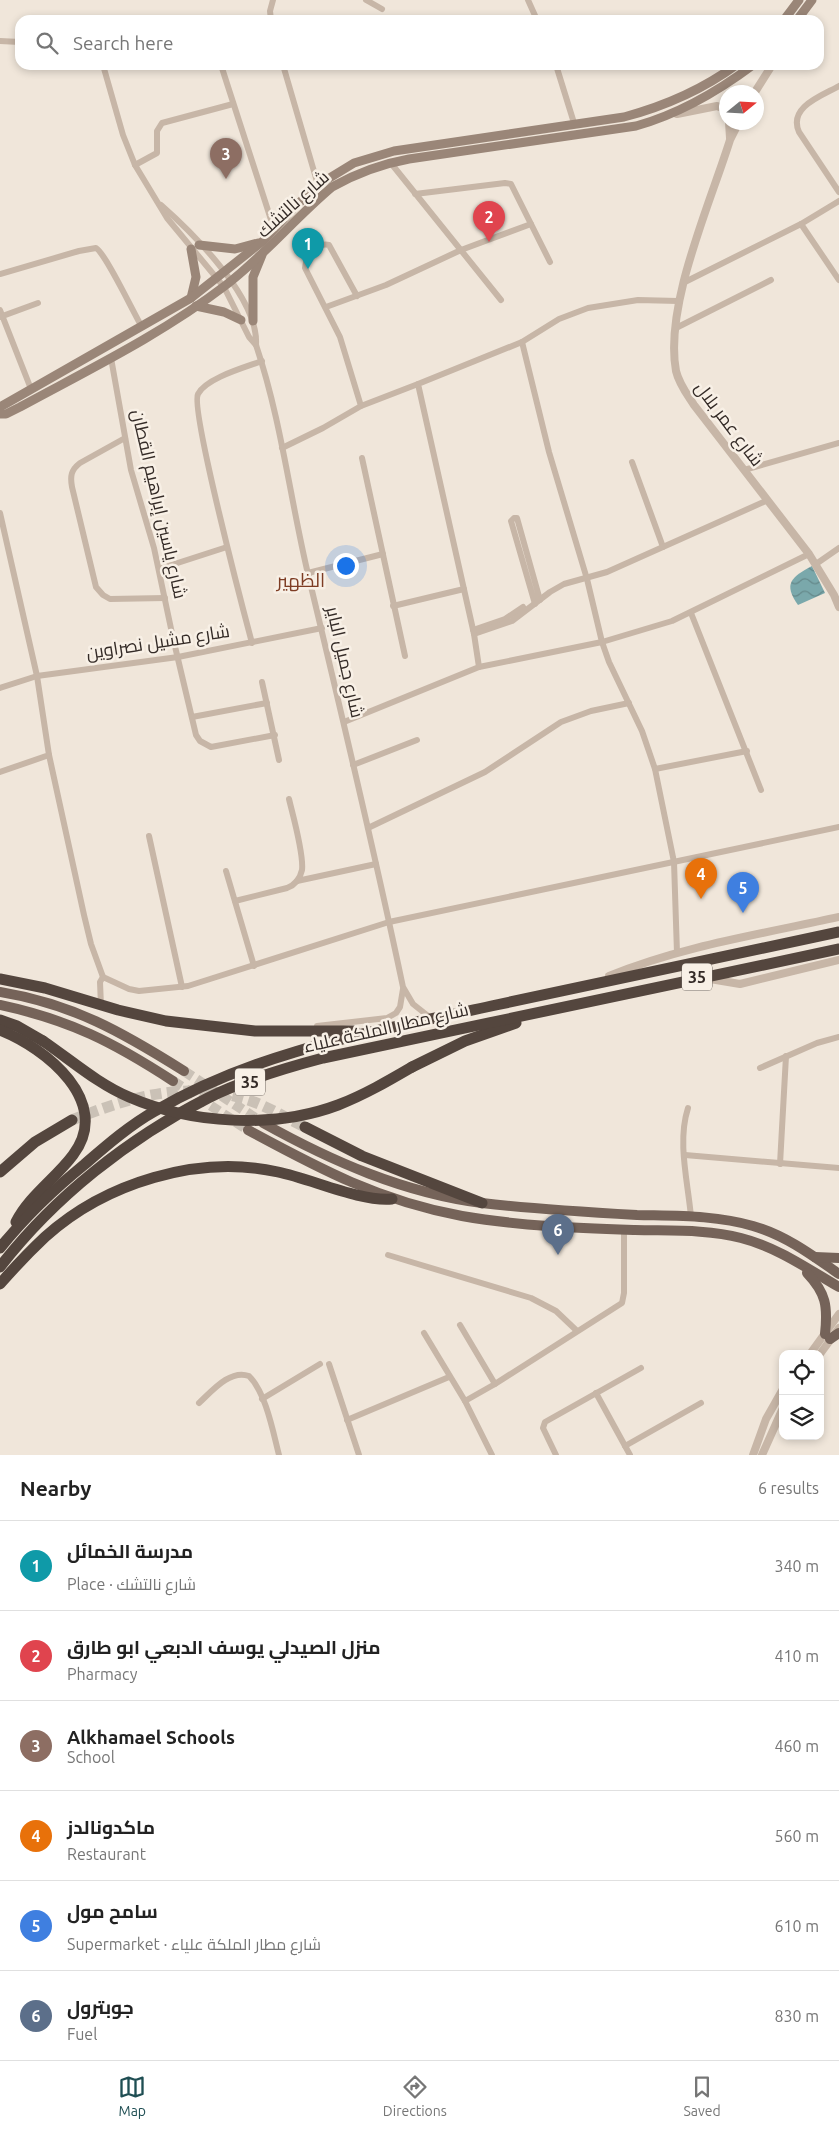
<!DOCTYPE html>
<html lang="en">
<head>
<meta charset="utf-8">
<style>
  body { margin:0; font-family:Ubuntu,Cairo,sans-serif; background:#f6f6f6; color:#222 }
  .controls { position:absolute; right:15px; bottom:15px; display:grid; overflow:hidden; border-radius:10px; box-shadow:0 2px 8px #0003 }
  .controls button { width:45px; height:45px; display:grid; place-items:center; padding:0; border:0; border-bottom:1px solid #e0e0e0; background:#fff; color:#222; font:25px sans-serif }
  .compass { position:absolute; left:719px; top:85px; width:45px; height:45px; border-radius:50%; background:#fff; box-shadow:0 2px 8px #0003; rotate:72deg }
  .you { position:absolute; left:345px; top:565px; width:18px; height:18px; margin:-12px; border:4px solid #fff; border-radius:50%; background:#1a73e8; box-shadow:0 0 0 8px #1a73e833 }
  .badge { display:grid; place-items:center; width:32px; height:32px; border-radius:50%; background:#1f4e53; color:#fff; font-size:16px; font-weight:700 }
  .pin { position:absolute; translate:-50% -41px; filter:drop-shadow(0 1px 2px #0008) }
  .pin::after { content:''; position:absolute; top:26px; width:18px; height:15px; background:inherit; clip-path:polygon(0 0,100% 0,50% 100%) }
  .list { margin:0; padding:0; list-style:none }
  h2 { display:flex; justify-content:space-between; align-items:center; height:65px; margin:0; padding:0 20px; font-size:21px }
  h2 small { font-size:16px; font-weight:400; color:#767676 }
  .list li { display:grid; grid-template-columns:32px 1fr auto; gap:15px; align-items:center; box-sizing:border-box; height:90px; padding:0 20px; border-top:1px solid #e0e0e0 }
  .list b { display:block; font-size:19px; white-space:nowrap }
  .list p { margin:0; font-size:16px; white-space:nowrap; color:#767676 }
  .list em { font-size:16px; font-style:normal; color:#767676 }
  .icon { flex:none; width:28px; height:28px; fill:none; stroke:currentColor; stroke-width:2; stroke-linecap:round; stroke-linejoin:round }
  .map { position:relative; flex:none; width:839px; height:1455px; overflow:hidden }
  .search { position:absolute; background:#fff; box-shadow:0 2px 8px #0003; left:15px; right:15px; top:15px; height:55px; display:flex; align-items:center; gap:12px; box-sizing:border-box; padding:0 18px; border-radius:15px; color:#767676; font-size:19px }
  .sheet { height:605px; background:#fff }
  nav { display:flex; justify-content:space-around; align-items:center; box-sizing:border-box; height:70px; border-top:1px solid #e0e0e0; background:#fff; font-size:14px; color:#767676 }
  nav a { display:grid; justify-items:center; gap:2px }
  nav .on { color:#1f4e53 }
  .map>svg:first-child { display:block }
  .water { fill:url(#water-waves) }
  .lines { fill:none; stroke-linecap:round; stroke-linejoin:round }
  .primary-tunnel { stroke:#cac1b6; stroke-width:10; stroke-dasharray:10 5; stroke-linecap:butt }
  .motorway-tunnel { stroke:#cac1b6; stroke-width:11; stroke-dasharray:11 5.5; stroke-linecap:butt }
  .minor { stroke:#c7b6a7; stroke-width:6 }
  .tertiary { stroke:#c7b6a7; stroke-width:8 }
  .secondary { stroke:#9a8678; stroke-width:9 }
  .primary { stroke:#756359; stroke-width:10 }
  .motorway { stroke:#54463e; stroke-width:11 }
  .motorway-bridge { stroke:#54463e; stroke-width:11 }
  .labels { text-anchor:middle; stroke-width:5; stroke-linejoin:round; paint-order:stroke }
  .shield { fill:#f8f0e6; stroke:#6f6660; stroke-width:1 }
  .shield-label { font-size:16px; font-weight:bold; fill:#342b27 }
  .street-label { font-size:18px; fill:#342b27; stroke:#f8f0e6 }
  .neighbourhood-label { font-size:19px; fill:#7e3d24; stroke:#f8f0e6 }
</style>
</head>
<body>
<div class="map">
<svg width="839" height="1455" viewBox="0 0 839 1455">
  <defs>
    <pattern id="water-waves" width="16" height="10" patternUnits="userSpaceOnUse" patternTransform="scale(1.25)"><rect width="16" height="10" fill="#7aa8ab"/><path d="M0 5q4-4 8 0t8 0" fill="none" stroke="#65898b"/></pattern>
  </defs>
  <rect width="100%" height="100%" fill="#f0e6da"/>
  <path class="water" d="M812,566L825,593L798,605C783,584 791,577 812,566Z"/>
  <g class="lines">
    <g class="primary-tunnel">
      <polyline points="184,1071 260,1121"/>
      <polyline points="173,1081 248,1130"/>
    </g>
    <path class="motorway-tunnel" d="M72,1120C133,1096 189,1079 254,1102C272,1109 288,1119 305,1127"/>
    <g class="minor">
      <polyline points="366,0 382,9"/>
      <polyline points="528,0 537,20"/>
      <polyline points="271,20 270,11 273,0"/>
      <polyline points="0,41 20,42"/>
      <polyline points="103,65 123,135 135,165 167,218 224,287 249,337 256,345"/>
      <polyline points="221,65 274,229"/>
      <polyline points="283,65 318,185"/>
      <polyline points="556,65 574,123"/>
      <path d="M839,86C821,96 788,107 799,132L839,192"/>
      <polyline points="390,162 501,300"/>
      <polyline points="135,165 157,153 157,131 162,123 233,104"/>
      <polyline points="415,194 505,183 511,184 550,262"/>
      <path d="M161,205C194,234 259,299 256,345C281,419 290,498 308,574C341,711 374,849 403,987L413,1004L432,1019"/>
      <polyline points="801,224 839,201"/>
      <path d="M0,274L79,251L96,248C106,254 133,312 142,327"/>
      <polyline points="685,282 801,224 839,280"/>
      <path d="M357,296L329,245C317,242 306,257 305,268L340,337L361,406"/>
      <polyline points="326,307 386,285 461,250 531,224"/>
      <polyline points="0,310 31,389"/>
      <polyline points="0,317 38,303"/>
      <polyline points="676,328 771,280"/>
      <polyline points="522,342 549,452 587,579 602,642 609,662 642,731 655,769 674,862 677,953"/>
      <polyline points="111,358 131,470 154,548 173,638 196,735 200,741 211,747 275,735"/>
      <path d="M125,438L80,463C71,470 70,476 72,487L96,587L103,595L110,599L165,598"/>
      <polyline points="282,448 323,428 361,406 418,384"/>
      <polyline points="362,458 405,656"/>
      <polyline points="632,462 663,547"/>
      <polyline points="744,470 839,443"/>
      <polyline points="0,513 37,676 49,755 0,772"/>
      <polyline points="816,564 839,548"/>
      <polyline points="159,569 227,547"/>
      <polyline points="308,573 383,554"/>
      <polyline points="535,604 511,521 514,518 517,518 540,600"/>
      <polyline points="393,606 464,589"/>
      <polyline points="691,613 761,790"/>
      <polyline points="473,630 505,619 523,607"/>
      <polyline points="474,634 512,621 550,592 564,584 607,572 768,500"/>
      <path d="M252,643C244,613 190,408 198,394C206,378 246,367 262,361"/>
      <polyline points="479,667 602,642 672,621 809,554"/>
      <polyline points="262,682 279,760"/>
      <polyline points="0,688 37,676 178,657 322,628"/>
      <polyline points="192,717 267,703"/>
      <polyline points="344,722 479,667 474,634 418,384 522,342 559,319 588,308 638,300 678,301"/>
      <polyline points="49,755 84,915 91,944 103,977"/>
      <polyline points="353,765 417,740"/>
      <polyline points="655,769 747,751"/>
      <polyline points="368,828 485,772 561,722 591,711 629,703"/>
      <polyline points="149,836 182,987"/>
      <polyline points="226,871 254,966"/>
      <polyline points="297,881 376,864"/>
      <path d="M235,901L287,888C295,885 300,879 302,870C304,854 293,816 289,799"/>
      <polyline points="101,1006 100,982 103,977 129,989 139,991 188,986 389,922 839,827"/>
      <polyline points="317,1026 387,1018 396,1013 400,1007 403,989"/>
      <polyline points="760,1068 817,1043 839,1037"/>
      <path d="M688,1108C677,1142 688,1182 691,1217"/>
      <polyline points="685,1155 839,1168"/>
      <polyline points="780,1164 786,1056"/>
      <polyline points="388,1255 531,1298 556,1311 576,1330"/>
      <polyline points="460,1325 495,1384"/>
      <polyline points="424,1333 465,1401 492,1455"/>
      <polyline points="329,1364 359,1455"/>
      <polyline points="596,1393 630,1455"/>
      <polyline points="262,1399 320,1364"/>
      <polyline points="465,1401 495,1384 622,1303 624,1293 624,1230"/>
      <path d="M199,1403C212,1391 230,1369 249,1376C266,1393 273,1432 279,1455"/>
      <polyline points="347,1420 449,1377"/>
      <polyline points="625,1446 701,1403"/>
      <polyline points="556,1455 543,1428 545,1422 641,1368"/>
    </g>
    <g class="tertiary">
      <polyline points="755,92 772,65"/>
      <polyline points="677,114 717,106 722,108 726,112"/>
      <polyline points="729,122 730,138"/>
      <path d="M739,122L730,140C710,204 664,306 676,371C679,384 687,394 694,405L809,554L834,595L839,607"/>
      <path d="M609,976C682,946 762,934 839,917"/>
      <polyline points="710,979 740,984 839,960"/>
      <polyline points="810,1354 839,1314"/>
      <polyline points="820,1354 839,1328"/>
      <polyline points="753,1455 766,1419 783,1389"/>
      <polyline points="762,1455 783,1408"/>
    </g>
    <g class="secondary">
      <polyline points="784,20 799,0"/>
      <polyline points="797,20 812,0"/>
      <polyline points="199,245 235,249 258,243"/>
      <polyline points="191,298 196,277 191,249"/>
      <polyline points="196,306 224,312 241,320"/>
      <polyline points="253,321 253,277 262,255"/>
      <path d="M0,407L191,298L263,241L299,203L318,185L354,163L394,151L624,117C665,106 702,90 736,65"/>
      <path d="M0,414H6L20,407C90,369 162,334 226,285C264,256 295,218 332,187C357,173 381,164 409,159L636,126C679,114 717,92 753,65"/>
    </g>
    <g class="primary">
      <path d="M0,992C73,1004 122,1032 184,1071"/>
      <path d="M0,1005C70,1020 113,1042 173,1081"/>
      <path d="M263,1123C331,1161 404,1193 482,1203C533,1209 585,1212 637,1215C676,1216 716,1215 753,1226C785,1235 812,1255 839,1274"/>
      <path d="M248,1130C320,1169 380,1201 462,1216C519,1226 578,1228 635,1230C670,1231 707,1229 741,1238C777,1247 808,1269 839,1287"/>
      <polyline points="815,1257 839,1258"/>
      <path d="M807,1273C826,1293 828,1306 825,1334"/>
      <polyline points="830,1339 839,1333"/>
    </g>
    <g class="motorway">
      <polyline points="0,979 45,988 118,1010 166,1021 255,1031 355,1031"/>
      <polyline points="0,1020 17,1026 43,1041"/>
      <path d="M0,1030C46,1048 113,1102 73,1155C56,1178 29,1196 16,1222"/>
      <polyline points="412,1067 465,1041 516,1023"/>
      <polyline points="305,1127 362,1156 482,1203"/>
      <polyline points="0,1172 35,1142 72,1120"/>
      <path d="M0,1248C25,1217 54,1189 85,1164C107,1145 130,1125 155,1111C260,1049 379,1031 496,1005C611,980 725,956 839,932"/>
      <path d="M0,1267C54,1197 129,1138 208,1098C244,1080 285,1068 323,1058L839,949"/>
      <path d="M0,1284C14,1268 29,1252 45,1237C105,1183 198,1154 278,1172C312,1179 360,1202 392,1199"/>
    </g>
    <path class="motorway-bridge" d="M43,1041C71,1060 98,1084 129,1097C191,1124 274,1129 338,1105C364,1095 388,1081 412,1067"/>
  </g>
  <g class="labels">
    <g class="shield">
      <rect x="682" y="963.5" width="30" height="27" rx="4"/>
      <rect x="235" y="1068.5" width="30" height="27" rx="4"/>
    </g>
    <g class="shield-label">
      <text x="697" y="983">35</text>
      <text x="250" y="1088">35</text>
    </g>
    <g class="street-label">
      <text transform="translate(293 204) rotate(-42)" y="6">شارع نالتشك</text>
      <text transform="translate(729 424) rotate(53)" y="6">شارع عمر بلال</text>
      <text transform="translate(159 504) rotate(77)" y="6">شارع ياسين إبراهيم القطان</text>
      <text transform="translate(158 642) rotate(-9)" y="6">شارع مشيل نصراوين</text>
      <text transform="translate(345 662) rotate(77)" y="6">شارع جميل الباير</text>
      <text transform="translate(386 1028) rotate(-13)" y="6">شارع مطار الملكة علياء</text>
    </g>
    <g class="neighbourhood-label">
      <text x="301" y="587">الظهير</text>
    </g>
  </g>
</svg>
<div class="controls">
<button><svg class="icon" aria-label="locate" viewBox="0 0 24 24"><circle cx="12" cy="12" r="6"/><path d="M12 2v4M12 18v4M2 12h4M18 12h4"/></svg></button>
<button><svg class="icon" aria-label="layers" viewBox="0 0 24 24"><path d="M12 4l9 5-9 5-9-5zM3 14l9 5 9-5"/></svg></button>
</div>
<svg class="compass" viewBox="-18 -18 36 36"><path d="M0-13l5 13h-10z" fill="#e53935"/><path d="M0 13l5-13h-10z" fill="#767676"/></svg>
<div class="you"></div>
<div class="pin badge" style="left:308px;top:269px;background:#0f9aa8">1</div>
<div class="pin badge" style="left:489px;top:242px;background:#e0444e">2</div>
<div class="pin badge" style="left:226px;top:179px;background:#8d6e63">3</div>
<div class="pin badge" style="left:701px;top:899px;background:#e8710a">4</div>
<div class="pin badge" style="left:743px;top:913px;background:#3f7fe0">5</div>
<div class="pin badge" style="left:558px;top:1255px;background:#5c6f8a">6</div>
<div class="search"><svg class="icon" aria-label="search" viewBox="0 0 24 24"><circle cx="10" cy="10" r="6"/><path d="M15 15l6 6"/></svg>Search here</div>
</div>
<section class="sheet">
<h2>Nearby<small>6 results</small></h2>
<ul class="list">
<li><span class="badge" style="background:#0f9aa8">1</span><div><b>مدرسة الخمائل</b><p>Place · شارع نالتشك</p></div><em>340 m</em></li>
<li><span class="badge" style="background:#e0444e">2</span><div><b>منزل الصيدلي يوسف الدبعي ابو طارق</b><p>Pharmacy</p></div><em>410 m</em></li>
<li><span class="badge" style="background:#8d6e63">3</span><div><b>Alkhamael Schools</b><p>School</p></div><em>460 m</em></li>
<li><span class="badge" style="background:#e8710a">4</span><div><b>ماكدونالدز</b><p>Restaurant</p></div><em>560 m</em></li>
<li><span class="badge" style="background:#3f7fe0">5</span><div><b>سامح مول</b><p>Supermarket · شارع مطار الملكة علياء</p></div><em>610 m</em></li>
<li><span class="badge" style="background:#5c6f8a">6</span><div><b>جوبترول</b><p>Fuel</p></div><em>830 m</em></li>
</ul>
</section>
<nav>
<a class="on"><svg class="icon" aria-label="map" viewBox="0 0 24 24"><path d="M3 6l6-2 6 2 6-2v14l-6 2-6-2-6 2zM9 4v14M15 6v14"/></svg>Map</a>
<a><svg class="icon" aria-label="directions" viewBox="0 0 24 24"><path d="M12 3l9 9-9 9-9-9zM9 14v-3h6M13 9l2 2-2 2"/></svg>Directions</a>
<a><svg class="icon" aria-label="saved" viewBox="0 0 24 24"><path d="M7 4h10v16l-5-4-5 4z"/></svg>Saved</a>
</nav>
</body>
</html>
